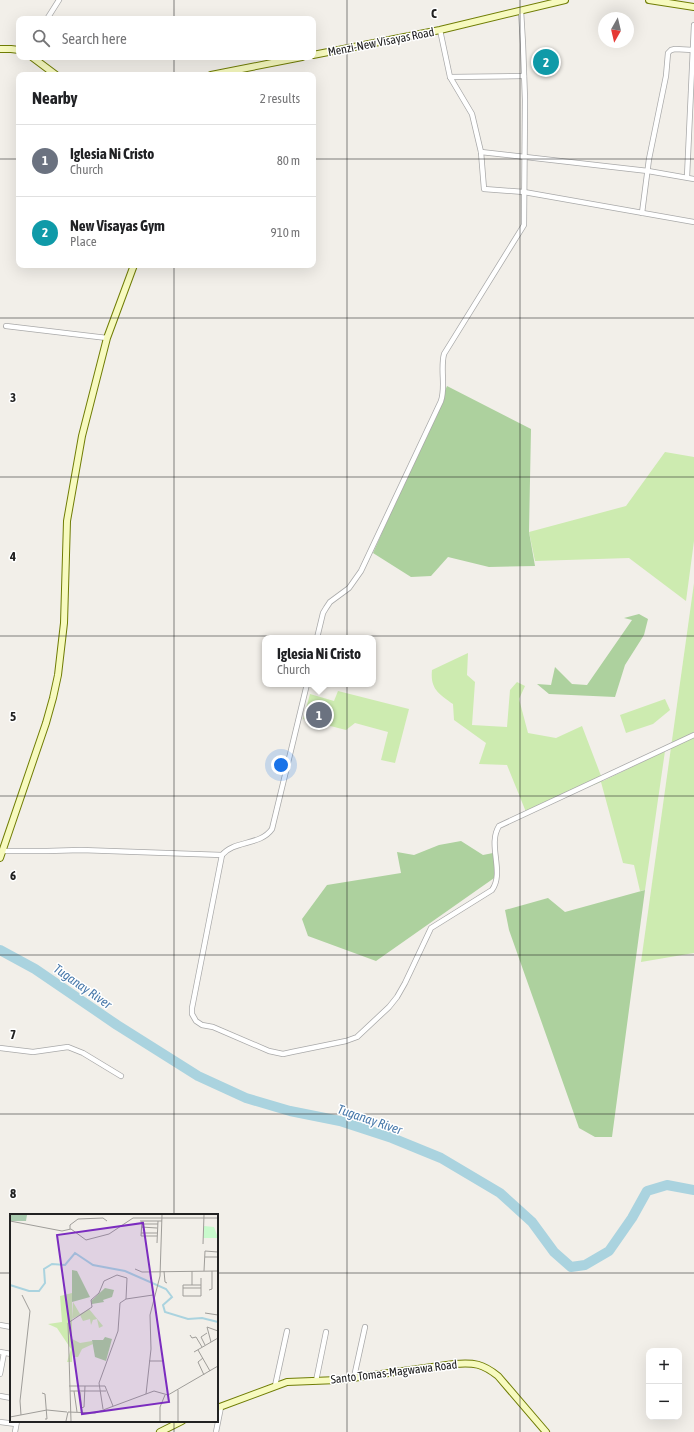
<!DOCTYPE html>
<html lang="en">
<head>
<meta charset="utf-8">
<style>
  body { margin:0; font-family:"Asap Condensed",sans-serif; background:#f2f2f2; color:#202124 }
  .controls { position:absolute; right:12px; bottom:12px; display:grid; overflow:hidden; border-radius:8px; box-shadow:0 4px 16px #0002 }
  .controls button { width:36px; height:36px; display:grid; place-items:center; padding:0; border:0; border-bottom:1px solid #e0e0e0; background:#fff; color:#202124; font:20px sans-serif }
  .compass { position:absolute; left:598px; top:12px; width:36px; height:36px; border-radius:50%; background:#fff; box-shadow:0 4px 16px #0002; rotate:188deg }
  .you { position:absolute; left:281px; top:765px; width:14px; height:14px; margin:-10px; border:3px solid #fff; border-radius:50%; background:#1a73e8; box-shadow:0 0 0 6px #1a73e833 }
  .badge { display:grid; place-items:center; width:26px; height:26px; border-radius:50%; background:#7c3aed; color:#fff; font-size:13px; font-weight:700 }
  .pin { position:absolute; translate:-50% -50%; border:2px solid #fff; box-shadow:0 1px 4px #0006 }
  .popup { position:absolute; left:262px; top:635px; width:114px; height:52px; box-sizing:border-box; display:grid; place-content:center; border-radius:8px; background:#fff; filter:drop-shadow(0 1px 3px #0005); font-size:13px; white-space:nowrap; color:#757577 }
  .popup b { font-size:15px; color:#202124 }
  .popup::after { content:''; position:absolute; left:50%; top:100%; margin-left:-8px; border:8px solid transparent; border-top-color:#fff }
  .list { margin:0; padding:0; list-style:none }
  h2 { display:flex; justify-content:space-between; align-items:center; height:52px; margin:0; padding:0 16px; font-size:17px }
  h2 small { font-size:13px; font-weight:400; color:#757577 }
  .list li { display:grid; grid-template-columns:26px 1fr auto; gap:12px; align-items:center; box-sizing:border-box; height:72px; padding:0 16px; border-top:1px solid #e0e0e0 }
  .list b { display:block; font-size:15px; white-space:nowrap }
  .list p { margin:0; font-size:13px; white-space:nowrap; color:#757577 }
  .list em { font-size:13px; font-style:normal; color:#757577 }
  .icon { flex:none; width:22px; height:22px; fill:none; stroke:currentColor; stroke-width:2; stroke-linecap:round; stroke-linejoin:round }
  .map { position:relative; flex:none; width:694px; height:1432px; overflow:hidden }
  .search { position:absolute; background:#fff; box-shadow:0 4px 16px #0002; left:16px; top:16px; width:300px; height:44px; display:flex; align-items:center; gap:10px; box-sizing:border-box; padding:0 14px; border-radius:8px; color:#757577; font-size:15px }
  .panel { position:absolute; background:#fff; box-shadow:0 4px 16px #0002; left:16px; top:72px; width:300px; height:196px; border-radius:8px }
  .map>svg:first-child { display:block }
  .grass { fill:#cdebb0 }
  .forest { fill:#add19e }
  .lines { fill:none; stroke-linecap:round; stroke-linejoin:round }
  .river { stroke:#aad3df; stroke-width:10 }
  .street-casing { stroke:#a9a9a9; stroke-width:6 }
  .secondary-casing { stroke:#707d05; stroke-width:8 }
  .street { stroke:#fff; stroke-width:4.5 }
  .secondary { stroke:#f7fabf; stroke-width:6 }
  .grid { fill:none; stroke:#222; stroke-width:1; stroke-opacity:0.55 }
  .labels { text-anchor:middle; stroke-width:3; stroke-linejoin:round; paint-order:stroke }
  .street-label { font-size:12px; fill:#222; stroke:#fff }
  .water-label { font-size:13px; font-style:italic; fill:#4a7aab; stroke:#fff }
  .inset-river { fill:none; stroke:#aad3df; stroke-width:2 }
  .inset-road { fill:none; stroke:#9f9d99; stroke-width:1 }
  .view { fill:#7b2cbf; fill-opacity:0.15; stroke:#7b2cbf; stroke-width:2 }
  .inset-edge { fill:none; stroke:#222; stroke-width:2 }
  .grid-label { font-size:13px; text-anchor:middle; font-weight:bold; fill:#222; stroke:#fff; stroke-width:3; stroke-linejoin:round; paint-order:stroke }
</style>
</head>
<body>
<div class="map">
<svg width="694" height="1432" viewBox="0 0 694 1432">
  <rect width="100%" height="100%" fill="#f2efe9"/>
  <g class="grass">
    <polygon points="665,452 694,457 694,541 686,601 629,558 535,561 529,532 626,506"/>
    <polygon points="694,583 694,953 641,962"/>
    <path d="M468,653L467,675L475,682L472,725L507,727L510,690L517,682L525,686L519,699L528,733L556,738L582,726L603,781L665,751L645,890L640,891L634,865L623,863L601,782L526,812L507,765L479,764L486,743L454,720L453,704C439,694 430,689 432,670Z"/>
    <polygon points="338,691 409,709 395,763 381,760 388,732 355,723 346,730 303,719 310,694 334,701"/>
    <polygon points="665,699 670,710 653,724 626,733 620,715"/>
  </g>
  <g class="forest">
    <polygon points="447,386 531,429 529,532 535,566 489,567 448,557 431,576 411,577 373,553"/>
    <polygon points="639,614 648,619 644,635 625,665 615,697 549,694 537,684 551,685 555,667 572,684 587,685 632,620 624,618"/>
    <polygon points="461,841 483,855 493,853 497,876 376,961 308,936 302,919 327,885 401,873 397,852 414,855 439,845"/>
    <polygon points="645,890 612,1137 595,1137 579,1128 509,930 505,910 548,898 565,912"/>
  </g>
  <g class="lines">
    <polyline class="river" points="0,950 35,969 117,1025 198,1076 246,1098 290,1111 340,1121 392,1138 441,1158 500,1193 532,1222 554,1252 571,1267 585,1265 609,1251 632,1218 647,1191 667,1185 694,1190"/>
    <defs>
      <g id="street">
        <polyline points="47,19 59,0"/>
        <polyline points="440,30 450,77 472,114 481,152 484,189 524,192 694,222"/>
        <polyline points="450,77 524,76"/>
        <polyline points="481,152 648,171 694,179"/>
        <polyline points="687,177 694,25"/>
        <polyline points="642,213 649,159 666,76 668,53 671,50 675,49 693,50"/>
        <polyline points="6,326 107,338"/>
        <path d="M317,638L323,613L326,608L330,602L349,588L361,571L441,401C446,386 440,370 444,354L524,225L525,100L523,44L521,11"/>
        <path d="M307,684L272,829C260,846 234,840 222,855L192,1008V1014L196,1021L202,1025L213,1027L269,1051L283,1054L292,1052L346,1041L357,1037L389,1007L397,997L405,983L431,928L492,890C505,872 487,845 499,826L694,735"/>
        <polyline points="3,851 47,851 81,850 222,855"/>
        <polyline points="0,1048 33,1052 68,1047 83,1053 121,1076"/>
        <polyline points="0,1325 11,1327"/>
        <polyline points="0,1352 11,1354"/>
        <polyline points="0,1374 4,1353"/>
        <polyline points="354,1377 365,1327"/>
        <polyline points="316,1381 326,1332"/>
        <polyline points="275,1386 287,1331"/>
        <polyline points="0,1396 11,1398"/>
        <polyline points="0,1422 16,1424"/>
        <polyline points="15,1432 17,1421"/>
        <polyline points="216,1432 221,1407"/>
      </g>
      <g id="secondary">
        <polyline points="649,0 694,7"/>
        <polyline points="0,49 11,49 19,50"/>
        <polyline points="313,55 440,30 565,0"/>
        <polyline points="32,57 56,75"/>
        <polyline points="211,75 302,57"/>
        <polyline points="0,858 46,723 53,698 58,675 64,623 67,521 82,436 107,338 134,265"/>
        <path d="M217,1408L287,1382L338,1380L454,1364C474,1362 483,1364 498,1376L546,1432"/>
        <polyline points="160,1432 182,1421"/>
      </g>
    </defs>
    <use href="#street" class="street-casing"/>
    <use href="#secondary" class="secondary-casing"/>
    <use href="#street" class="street"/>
    <use href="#secondary" class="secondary"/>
  </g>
  <path class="grid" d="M174,0V19M347,0V1432M520,0V1432M174,57V75M0,159H19M313,159H694M174,265V1215M0,318H694M0,477H694M0,636H694M0,796H694M0,955H694M0,1114H694M0,1273H11M217,1273H694M174,1421V1432"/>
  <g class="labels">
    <g class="street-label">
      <text transform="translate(381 42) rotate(-11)" y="4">Menzi-New Visayas Road</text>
      <text transform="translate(394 1372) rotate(-7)" y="4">Santo Tomas-Magwawa Road</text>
    </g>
    <g class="water-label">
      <text transform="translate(83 986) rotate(35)" y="5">Tuganay River</text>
      <text transform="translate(370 1119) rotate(19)" y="5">Tuganay River</text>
    </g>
  </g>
  <g transform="translate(10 1214)">
    <rect width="208" height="208" fill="#f2efe9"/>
    <path d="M62,79V148H57L61,135L47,114L38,110L52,108L50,82ZM63,88L70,100L79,95L93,112L89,114L87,105L83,106L81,111L80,105L73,107L70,101L62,105ZM62,125L70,129L82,127L83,130L72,135L68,143H63Z" fill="#cdebb0"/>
    <path d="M62,56L67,57L80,83L62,88ZM95,74L104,76L102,83L93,86L94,88L82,90L81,87ZM95,123L102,125L96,147L85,143L82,126H93Z" fill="#add19e"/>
    <path d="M0,1H17L16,7H0Z" fill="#aacbaf"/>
    <path d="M194,12L204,13L208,24H193Z" fill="#c8facc"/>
    <path class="inset-river" d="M0,71L19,77H29L35,69L34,55L42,50L55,51L65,39L83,51L115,57L156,75L162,83L153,91L155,98L178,105L192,104L208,108"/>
    <path class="inset-road" d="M0,7L52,17L61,15L76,26L99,20L123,4H208M130,7H152M132,7L131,22H147M132,10H148M131,13L147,14M60,15V11L68,5L93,4L97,7M131,19H147M147,29L148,7M193,30L194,1M195,43H208M125,55L132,58L208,57M154,57L155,68L157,69M194,57L195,37L208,38M182,71V57M191,71H173V82H191V64M173,74H191M199,76L202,75V57M116,85L143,81M195,99L208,101M180,121L182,124L186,123L192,133M201,128L197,113L208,117M195,131L191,123L197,119M188,136L200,157M184,138L208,124M193,144L188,148L194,161M139,147H152M59,172H95L103,192M60,177H96M64,177L67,198M70,178L72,198M32,179L35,180L37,205H35M136,180L141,135L140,101L150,62L152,1M71,194L74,193L75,172M11,201L10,187L20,97L12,81M0,203L37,196L57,198M56,207L58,198L85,199L144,177L158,181L208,152M61,207L58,109L82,93L81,86L89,79L94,67L107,61L117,64L116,85L110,89L108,117L89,169L93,195M150,207V193L155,181M168,207V176"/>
    <path class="view" d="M133,9L159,188L72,200L47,21Z"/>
    <rect width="208" height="208" class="inset-edge"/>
  </g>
  <g class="grid-label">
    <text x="434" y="18">C</text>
    <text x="13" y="402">3</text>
    <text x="13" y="561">4</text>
    <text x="13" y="721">5</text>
    <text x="13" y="880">6</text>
    <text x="13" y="1039">7</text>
    <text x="13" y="1198">8</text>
  </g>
</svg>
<div class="controls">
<button>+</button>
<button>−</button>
</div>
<svg class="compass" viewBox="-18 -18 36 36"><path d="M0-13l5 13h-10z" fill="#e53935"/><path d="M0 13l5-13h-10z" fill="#757577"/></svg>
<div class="you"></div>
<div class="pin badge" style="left:319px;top:715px;background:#6b7280">1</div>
<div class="popup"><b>Iglesia Ni Cristo</b>Church</div>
<div class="pin badge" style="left:546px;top:62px;background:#0f9aa8">2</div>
<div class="search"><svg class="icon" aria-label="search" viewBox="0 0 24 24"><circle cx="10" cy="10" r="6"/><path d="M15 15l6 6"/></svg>Search here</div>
<section class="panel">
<h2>Nearby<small>2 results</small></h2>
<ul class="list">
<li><span class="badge" style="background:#6b7280">1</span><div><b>Iglesia Ni Cristo</b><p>Church</p></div><em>80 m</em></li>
<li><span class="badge" style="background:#0f9aa8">2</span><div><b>New Visayas Gym</b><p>Place</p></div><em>910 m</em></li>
</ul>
</section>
</div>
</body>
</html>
